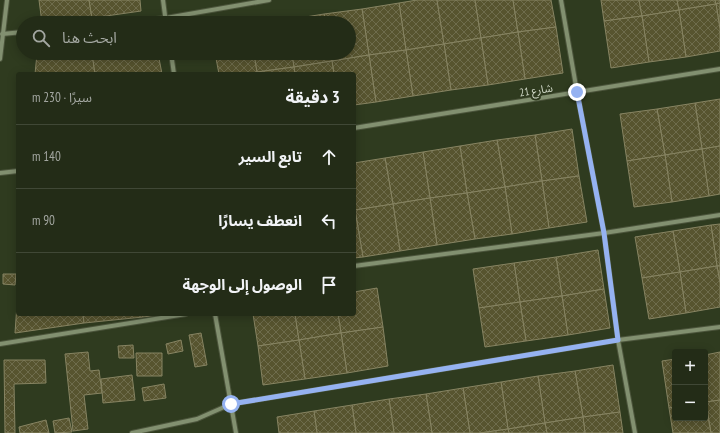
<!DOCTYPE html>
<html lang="ar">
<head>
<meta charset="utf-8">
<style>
  body { margin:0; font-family:"PT Sans Narrow","Noto Sans Arabic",sans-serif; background:#2f3824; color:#f1f3f6; direction:rtl }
  .controls { position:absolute; right:12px; bottom:12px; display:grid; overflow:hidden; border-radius:4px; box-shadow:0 2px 10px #0003 }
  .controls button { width:36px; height:36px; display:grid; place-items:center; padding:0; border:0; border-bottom:1px solid #404836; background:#232c17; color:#f1f3f6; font:20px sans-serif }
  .stop { position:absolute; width:12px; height:12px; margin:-9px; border:3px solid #95b2f1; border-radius:50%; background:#fff }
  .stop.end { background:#95b2f1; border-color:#fff; box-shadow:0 1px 4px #0008 }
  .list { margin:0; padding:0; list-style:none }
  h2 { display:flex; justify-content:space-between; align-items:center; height:52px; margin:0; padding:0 16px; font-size:17px }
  h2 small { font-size:13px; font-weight:400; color:#a3a7a1 }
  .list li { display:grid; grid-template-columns:26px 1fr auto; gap:12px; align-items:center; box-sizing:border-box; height:64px; padding:0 16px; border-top:1px solid #404836 }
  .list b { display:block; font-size:15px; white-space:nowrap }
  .list em { font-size:13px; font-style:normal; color:#a3a7a1 }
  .icon { flex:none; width:22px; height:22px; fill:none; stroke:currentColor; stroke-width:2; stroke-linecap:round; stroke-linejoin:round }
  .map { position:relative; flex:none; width:720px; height:433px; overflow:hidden; direction:ltr }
  .search { position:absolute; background:#232c17; box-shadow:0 2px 10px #0003; left:16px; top:16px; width:340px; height:44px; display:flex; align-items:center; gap:10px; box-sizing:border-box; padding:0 14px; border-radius:22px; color:#a3a7a1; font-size:15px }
  .panel { position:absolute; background:#232c17; box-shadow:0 2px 10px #0003; left:16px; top:72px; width:340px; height:244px; border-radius:4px; direction:rtl }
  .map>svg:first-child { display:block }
  .building { fill:url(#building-cross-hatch); stroke:#878462 }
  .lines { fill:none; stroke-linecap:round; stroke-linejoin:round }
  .street-casing { stroke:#4c553c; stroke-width:6 }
  .street { stroke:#829070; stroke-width:4 }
  .route { stroke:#95b2f1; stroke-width:5 }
  .labels { text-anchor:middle; stroke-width:4; stroke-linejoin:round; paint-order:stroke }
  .street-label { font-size:11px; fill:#d1d9c8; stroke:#2f3b1f }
</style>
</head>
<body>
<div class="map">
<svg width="720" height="433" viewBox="0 0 720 433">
  <defs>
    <pattern id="building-cross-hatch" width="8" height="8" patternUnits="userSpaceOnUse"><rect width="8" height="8" fill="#57542f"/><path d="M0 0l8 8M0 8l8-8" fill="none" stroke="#6e6c4c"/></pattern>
  </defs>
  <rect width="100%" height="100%" fill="#2f3b1f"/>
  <g class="building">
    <polygon points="39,0 89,0 92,18 53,23 42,23"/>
    <polygon points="89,0 140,0 141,11 92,18"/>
    <polygon points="417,0 437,0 444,44 406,50 399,3"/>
    <polygon points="437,0 475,0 481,38 444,44"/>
    <polygon points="475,0 513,0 518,32 481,38"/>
    <polygon points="513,0 551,0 556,27 518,32"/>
    <polygon points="601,0 639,0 642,16 604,21"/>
    <polygon points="639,0 677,0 679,10 642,16"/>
    <polygon points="677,0 715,0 716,4 679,10"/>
    <polygon points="715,0 720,0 720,3 716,4"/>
    <polygon points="399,3 406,50 369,55 362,9"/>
    <polygon points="720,3 720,29 716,4"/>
    <polygon points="716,4 720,29 720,51 686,57 679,10"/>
    <polygon points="362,9 369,55 332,61 330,53 349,53 349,23 326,23 324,14"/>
    <polygon points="679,10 686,57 649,62 642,16"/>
    <polygon points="324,14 326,23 287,23 287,20"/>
    <polygon points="642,16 649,62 611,68 604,21"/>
    <polygon points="287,20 287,23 269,23"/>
    <polygon points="556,27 563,73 525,79 518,32"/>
    <polygon points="518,32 525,79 488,85 481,38"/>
    <polygon points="481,38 488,85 451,90 444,44"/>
    <polygon points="444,44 451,90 413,96 406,50"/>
    <polygon points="406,50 413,96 376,102 369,55"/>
    <polygon points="42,53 92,53 95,74 35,74 37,54"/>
    <polygon points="92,53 158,53 162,74 95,74"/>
    <polygon points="215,53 254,53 257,72 246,74 219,74"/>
    <polygon points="254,53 292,53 294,67 257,72"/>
    <polygon points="292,53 330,53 332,61 294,67"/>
    <polygon points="369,55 376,102 354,105 354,74 334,74 332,61"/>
    <polygon points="332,61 334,74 295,74 294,67"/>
    <polygon points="294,67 295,74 257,74 257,72"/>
    <polygon points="720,99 720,146 702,149 695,103"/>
    <polygon points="695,103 702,149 665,155 657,109"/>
    <polygon points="657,109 665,155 627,161 620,114"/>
    <polygon points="572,129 579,176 542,181 535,135"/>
    <polygon points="535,135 542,181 505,187 497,140"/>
    <polygon points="497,140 505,187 467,193 460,146"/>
    <polygon points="460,146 467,193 430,198 423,152"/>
    <polygon points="720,146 720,194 709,196 702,149"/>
    <polygon points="702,149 709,196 672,202 665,155"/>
    <polygon points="423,152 430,198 393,204 385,158"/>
    <polygon points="665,155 672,202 634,207 627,161"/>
    <polygon points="385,158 393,204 355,210 354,202 354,163"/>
    <polygon points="579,176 587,222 549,228 542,181"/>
    <polygon points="542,181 549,228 512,234 505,187"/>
    <polygon points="505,187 512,234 475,239 467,193"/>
    <polygon points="467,193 475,239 437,245 430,198"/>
    <polygon points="430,198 437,245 400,251 393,204"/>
    <polygon points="393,204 400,251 363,257 355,210"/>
    <polygon points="354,210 355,210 363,257 354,258"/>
    <polygon points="720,224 720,266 717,266 711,225"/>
    <polygon points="711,225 717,266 680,272 673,231"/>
    <polygon points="673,231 680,272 642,278 635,237"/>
    <polygon points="598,250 604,289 562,296 556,257"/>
    <polygon points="556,257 562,296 520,302 514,263"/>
    <polygon points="514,263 520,302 479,308 473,269"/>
    <polygon points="717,266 720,266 720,283"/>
    <polygon points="717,266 720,283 720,307 686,313 680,272"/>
    <polygon points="680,272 686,313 649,319 642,278"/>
    <polygon points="3,274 16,274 15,285 3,284"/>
    <polygon points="377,288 383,327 341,333 338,314 354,314 354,292"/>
    <polygon points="604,289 610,328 568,335 562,296"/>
    <polygon points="18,290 18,314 83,314 84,323 15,333"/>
    <polygon points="562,296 568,335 526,341 520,302"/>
    <polygon points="520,302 526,341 485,347 479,308"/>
    <polygon points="83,314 142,314 143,317 84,323"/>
    <polygon points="142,314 165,314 143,317"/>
    <polygon points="253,314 295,314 299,340 258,346"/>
    <polygon points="295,314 338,314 341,333 299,340"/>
    <polygon points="383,327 388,366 347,373 341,333"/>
    <polygon points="201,333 207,365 195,367 189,335"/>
    <polygon points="341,333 347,373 305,379 299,340"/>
    <polygon points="181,340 183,351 168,354 166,344"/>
    <polygon points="299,340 305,379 263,385 258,346"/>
    <polygon points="133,345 134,358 119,358 118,346"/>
    <polygon points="88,352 90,371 99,370 102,393 84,395 88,429 73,431 65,354"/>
    <polygon points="720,352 720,400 706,402 705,355"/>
    <polygon points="136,353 162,353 162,376 137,376"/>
    <polygon points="675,359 675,407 669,408 662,361"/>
    <polygon points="4,360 45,360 46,383 14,384 15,433 5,433"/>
    <polygon points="613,365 620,412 583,417 575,371"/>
    <polygon points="575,371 583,417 545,423 538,376"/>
    <polygon points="132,375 135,400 103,403 101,379"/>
    <polygon points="538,376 545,423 508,429 501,382"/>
    <polygon points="501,382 508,429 480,433 470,433 463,388"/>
    <polygon points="164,384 166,398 144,401 142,388"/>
    <polygon points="463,388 470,433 432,433 426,394"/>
    <polygon points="426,394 432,433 394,433 389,399"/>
    <polygon points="389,399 394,433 356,433 352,405"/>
    <polygon points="720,400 720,433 711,433 706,402"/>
    <polygon points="705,402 711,433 673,433 669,408 675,407 675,418 705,418"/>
    <polygon points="352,405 356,433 317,433 314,411"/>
    <polygon points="314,411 317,433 279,433 277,417"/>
    <polygon points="620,412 623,433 585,433 583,417"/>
    <polygon points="583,417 585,433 547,433 545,423"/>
    <polygon points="69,418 72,432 55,433 53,421"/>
    <polygon points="46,420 49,433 20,433 19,427"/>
    <polygon points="545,423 547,433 509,433 508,429"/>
    <polygon points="508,429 509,433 480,433"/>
  </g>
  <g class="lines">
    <defs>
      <g id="street">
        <polyline points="163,0 166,23"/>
        <polyline points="561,0 577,92 604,233 618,340 635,433"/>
        <polyline points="115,23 166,18 269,0"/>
        <polyline points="2,34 23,32"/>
        <polyline points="171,53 174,74"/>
        <polyline points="0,59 7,0"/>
        <polyline points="354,128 720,69"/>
        <polyline points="0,173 18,171"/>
        <polyline points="354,266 604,233 720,215"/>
        <polyline points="215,314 236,433"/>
        <polyline points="0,344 186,314"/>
        <polyline points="132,433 197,419 231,404 618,340 720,327"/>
      </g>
    </defs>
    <use href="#street" class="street-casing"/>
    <use href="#street" class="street"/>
  </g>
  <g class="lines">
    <polyline class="route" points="231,404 618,340 604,233 577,92"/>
  </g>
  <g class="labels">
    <g class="street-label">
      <text transform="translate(536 90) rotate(-9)" y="4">شارع 21</text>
    </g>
  </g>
</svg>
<div class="controls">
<button>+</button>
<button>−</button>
</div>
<div class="stop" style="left:231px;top:404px"></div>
<div class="stop end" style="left:577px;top:92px"></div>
<div class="search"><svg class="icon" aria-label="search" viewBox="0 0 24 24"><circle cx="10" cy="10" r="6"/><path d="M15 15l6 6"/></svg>ابحث هنا</div>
<section class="panel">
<h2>3 دقيقة<small>سيرًا · 230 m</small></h2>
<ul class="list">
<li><svg class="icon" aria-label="ahead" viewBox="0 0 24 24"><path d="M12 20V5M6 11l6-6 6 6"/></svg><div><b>تابع السير</b></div><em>140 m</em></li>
<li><svg class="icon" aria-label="left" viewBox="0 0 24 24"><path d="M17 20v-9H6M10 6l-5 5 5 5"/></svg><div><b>انعطف يسارًا</b></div><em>90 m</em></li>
<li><svg class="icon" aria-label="arrive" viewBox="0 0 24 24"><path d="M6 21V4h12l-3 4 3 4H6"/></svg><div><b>الوصول إلى الوجهة</b></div></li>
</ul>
</section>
</div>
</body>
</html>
